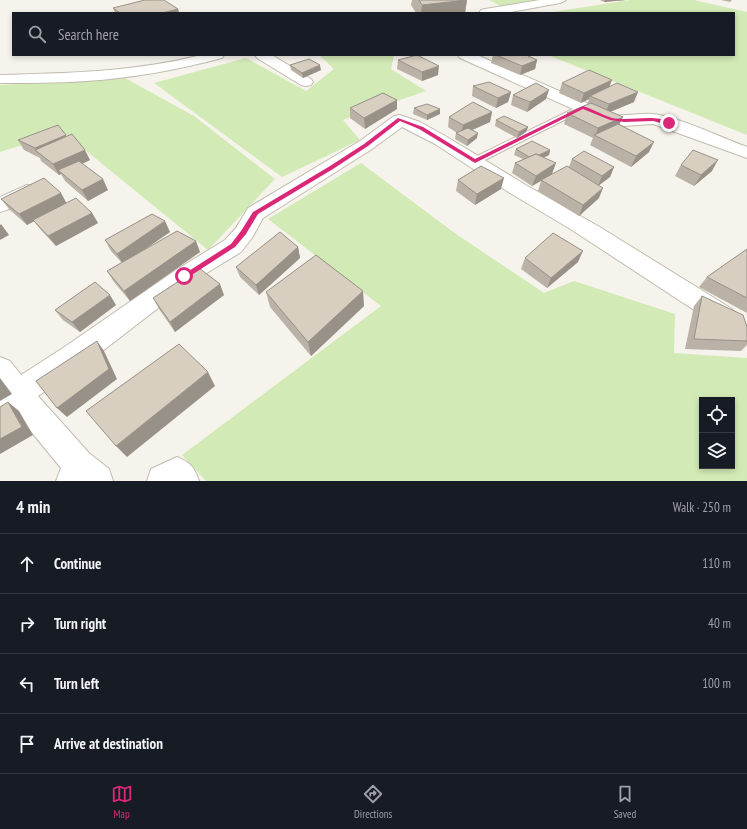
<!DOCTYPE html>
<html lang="en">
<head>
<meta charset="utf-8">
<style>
  body { margin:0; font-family:"PT Sans Narrow",sans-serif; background:#20242c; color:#f1f3f6 }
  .controls { position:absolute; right:12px; bottom:12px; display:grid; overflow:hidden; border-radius:0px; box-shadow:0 2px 6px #0003 }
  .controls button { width:36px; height:36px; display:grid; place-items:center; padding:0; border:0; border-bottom:1px solid #363941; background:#171b24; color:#f1f3f6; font:20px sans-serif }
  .stop { position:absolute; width:12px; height:12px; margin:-9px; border:3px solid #db2777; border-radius:50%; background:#fff }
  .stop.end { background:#db2777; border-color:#fff; box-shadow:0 1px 4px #0008 }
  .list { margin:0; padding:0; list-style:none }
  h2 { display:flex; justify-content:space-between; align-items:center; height:52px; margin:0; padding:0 16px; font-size:17px }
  h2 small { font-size:13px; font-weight:400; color:#9ea1a6 }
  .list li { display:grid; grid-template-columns:26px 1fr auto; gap:12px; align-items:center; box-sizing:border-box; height:60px; padding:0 16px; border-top:1px solid #363941 }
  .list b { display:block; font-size:15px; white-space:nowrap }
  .list em { font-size:13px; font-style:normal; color:#9ea1a6 }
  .icon { flex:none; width:22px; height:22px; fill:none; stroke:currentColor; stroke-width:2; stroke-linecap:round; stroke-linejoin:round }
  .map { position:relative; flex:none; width:747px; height:481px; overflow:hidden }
  .search { position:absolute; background:#171b24; box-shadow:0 2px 6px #0003; left:12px; right:12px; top:12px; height:44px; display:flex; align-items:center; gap:10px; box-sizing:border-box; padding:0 14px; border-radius:0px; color:#9ea1a6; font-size:15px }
  .sheet { height:292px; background:#171b24 }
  nav { display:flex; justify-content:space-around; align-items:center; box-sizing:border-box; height:56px; border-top:1px solid #363941; background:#171b24; font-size:11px; color:#9ea1a6 }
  nav a { display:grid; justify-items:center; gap:2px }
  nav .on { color:#db2777 }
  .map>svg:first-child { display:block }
  .green { fill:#d2eab5; fill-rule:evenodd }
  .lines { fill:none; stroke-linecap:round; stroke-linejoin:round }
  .service-casing { stroke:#c2bbae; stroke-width:2 }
  .minor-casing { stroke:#c2bbae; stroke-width:2 }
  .service { fill:#fff; fill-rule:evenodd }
  .minor { fill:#fff; fill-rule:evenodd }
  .wall { fill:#bab2a6 }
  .shaded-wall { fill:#979187 }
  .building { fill:#d8cfc1; stroke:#979187 }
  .route { fill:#db2777 }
</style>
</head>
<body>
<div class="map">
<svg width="747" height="481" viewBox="0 0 747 481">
  <rect width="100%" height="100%" fill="#f6f3ec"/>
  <g class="green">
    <polygon points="489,0 538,0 540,1 504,8"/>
    <polygon points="630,0 694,0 747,12 747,135 548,55 734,55 734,13 546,13"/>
    <polygon points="319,55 394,55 391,69 426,91 343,120 360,140 282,177 154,83 246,58 306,91 334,69"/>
    <polygon points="125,78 194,116 275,179 208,250 63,132 0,152 0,85"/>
    <path d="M361,163L456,234L544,293L574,281L675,314L674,353L747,358V481H206L182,455L381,306L268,219ZM702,400H732V466H702Z"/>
  </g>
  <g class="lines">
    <defs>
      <polygon id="service" points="581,105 586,108 584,110 479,163 471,163 470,161 471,159"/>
      <g id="minor">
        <polygon points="540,0 566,0 560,3 505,13 479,13 481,10 485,9"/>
        <path d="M201,55H224L222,58C177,70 132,78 86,81C57,83 29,83 0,83V75C68,73 135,72 201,55Z"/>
        <polygon points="255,55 272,55 311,79 313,82 311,85 306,86 301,85 257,58"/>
        <path d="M458,55H477L614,115C627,116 641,113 654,114C681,118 720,137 747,147V158L653,124L624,126L604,123L460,58Z"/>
        <polygon points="400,115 420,122 447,137 524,184 598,226 732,309 736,316 732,323 723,327 714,323 572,230 510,193 435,144 402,127 372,149 263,218 252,238 241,252 192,282 83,366 38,396 89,453 109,469 113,481 56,481 61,468 15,412 0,419 0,357 10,361 21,375 63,348 176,270 225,240 236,228 248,208 360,141 394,116"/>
        <path d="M27,185L34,186L37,191C30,201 11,209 0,212V197Z"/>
        <path d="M177,457C191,463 194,467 199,481H147L151,469Z"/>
      </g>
    </defs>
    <use href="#service" class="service-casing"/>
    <use href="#minor" class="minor-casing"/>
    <use href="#service" class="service"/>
    <use href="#minor" class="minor"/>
  </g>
  <g class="wall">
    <polygon points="412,0 467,0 465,13 416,13 411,5"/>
    <polygon points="600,0 626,0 604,2"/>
    <polygon points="721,0 732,0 730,2"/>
    <polygon points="113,8 178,9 179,13 115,13"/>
    <polygon points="493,55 530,55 530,57 537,60 535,69 520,75 491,63"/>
    <polygon points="398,60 438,75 422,81 397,69"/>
    <polygon points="290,65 321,70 303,78 291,70"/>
    <polygon points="562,83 609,87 634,102 610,112 620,124 649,152 631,167 590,145 593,138 564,124 567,113 587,105 589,99 581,103 559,93"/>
    <polygon points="473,86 511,92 508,102 496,108 472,96"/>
    <polygon points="513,95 546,99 527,112 511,105"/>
    <polygon points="350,108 397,109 365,129 350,118"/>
    <polygon points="414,108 440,109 440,114 427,120 413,114"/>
    <polygon points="492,112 490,122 472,130 477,138 467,146 455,139 456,133 457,133 448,127 449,117"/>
    <polygon points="496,120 528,127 526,132 517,138 495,126"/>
    <polygon points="67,137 90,160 82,164 108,190 88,201 65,181 61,174 59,175 41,161 40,158 24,150 18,140"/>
    <polygon points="516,149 550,150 549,155 544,157 552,174 543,180 569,167 572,159 614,167 610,177 599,185 599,198 579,216 538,191 541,181 532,186 512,173 515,163 523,159 514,155"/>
    <polygon points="681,165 712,171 694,186 675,176"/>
    <polygon points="458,180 501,189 475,205 456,191"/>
    <polygon points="1,199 67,203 92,213 98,223 56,246 41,230 34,221 27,225 9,209"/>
    <polygon points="170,232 141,252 200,252 130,301 114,282 107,271 122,263 111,251 105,240"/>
    <polygon points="298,247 300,258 259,295 240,277 236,267"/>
    <polygon points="747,249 747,313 699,287 707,277"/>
    <polygon points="525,258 578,262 547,288 521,269"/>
    <polygon points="266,292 364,306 311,356 270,307"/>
    <polygon points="224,295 175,332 159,309 153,298"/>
    <polygon points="702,296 747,327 747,345 741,351 685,349 694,306"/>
    <polygon points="116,305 80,332 63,320 55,310"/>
  </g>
  <g class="shaded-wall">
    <polygon points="467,0 465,13 421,13 422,5"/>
    <polygon points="605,0 626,0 604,2"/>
    <polygon points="178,9 179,13 162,13"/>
    <polygon points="528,55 530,55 530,57 537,60 535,69 520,75 522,66"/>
    <polygon points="320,65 321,70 303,78 302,73"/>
    <polygon points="439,66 438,75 422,81 422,72"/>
    <polygon points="612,80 608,90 590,96 589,99 581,103 584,93"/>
    <polygon points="549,90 546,99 527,112 530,102"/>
    <polygon points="511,92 508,102 496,108 498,98"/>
    <polygon points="638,92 634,102 605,114 609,104"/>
    <polygon points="397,100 397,109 365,129 364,118"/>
    <polygon points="440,109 440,114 427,120 427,115"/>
    <polygon points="492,112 490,122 461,135 463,125"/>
    <polygon points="623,117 618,127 595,136 598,128"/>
    <polygon points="528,127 526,132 517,138 519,132"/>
    <polygon points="478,133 477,138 467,146 468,140"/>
    <polygon points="66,135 71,145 37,151 35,148"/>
    <polygon points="654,142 649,152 631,167 636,156"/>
    <polygon points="85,150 90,160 62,173 58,170 61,174 59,175 53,164"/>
    <polygon points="550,150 549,155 531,164 532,158"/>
    <polygon points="718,160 712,171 694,186 701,175"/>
    <polygon points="556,163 552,174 532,186 536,176"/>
    <polygon points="614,167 610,177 598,186 602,176"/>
    <polygon points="504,178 501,189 475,205 477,194"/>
    <polygon points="103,179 108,190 88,201 82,190"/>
    <polygon points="603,188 599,198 579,216 583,205"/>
    <polygon points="61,193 67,204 27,225 19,214"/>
    <polygon points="92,213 98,223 56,246 48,236"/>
    <polygon points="165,221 170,232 123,264 117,254"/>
    <polygon points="1,224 9,235 0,240 0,225"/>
    <polygon points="196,241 200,252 130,301 124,291"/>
    <polygon points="298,247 300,258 259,295 256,285"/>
    <polygon points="583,251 578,262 547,288 551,278"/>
    <polygon points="220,284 224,295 175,332 170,322"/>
    <polygon points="363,291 364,306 311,356 308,342"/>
    <polygon points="110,295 116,305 80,332 72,322"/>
    <polygon points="97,341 104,351 117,379 67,417 57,408"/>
    <polygon points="208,372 215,386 127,457 116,446"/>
    <polygon points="0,378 12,394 0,401"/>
    <polygon points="8,402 19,411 33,435 0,454 0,439"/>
  </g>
  <g class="building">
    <polygon points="145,0 164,0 178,9 162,13 120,13 113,8"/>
    <polygon points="419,0 467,0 422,5"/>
    <polygon points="417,55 439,66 422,72 398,60"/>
    <polygon points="496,55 528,55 528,56 537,60 522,66"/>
    <polygon points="309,59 320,65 302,73 290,65"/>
    <polygon points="589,70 612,80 584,93 562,83"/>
    <polygon points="489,82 511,92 498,98 473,86"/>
    <polygon points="536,83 549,90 530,102 513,95"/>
    <polygon points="617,83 638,92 609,104 590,96"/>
    <polygon points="383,93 397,100 364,118 350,108"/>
    <polygon points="473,102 492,112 463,125 449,117"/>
    <polygon points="591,103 623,117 598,128 567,113"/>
    <polygon points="427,104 440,109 427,115 414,108"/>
    <polygon points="504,116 528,127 519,132 496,120"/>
    <polygon points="618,124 654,142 636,156 594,135"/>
    <polygon points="58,125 66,135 35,148 18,140"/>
    <polygon points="468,128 478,133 468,140 456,133"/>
    <polygon points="72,134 85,150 53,164 35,150"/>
    <polygon points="532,141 550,150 539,155 536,154 529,157 516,149"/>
    <polygon points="693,150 718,160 701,175 681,165"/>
    <polygon points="584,151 614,167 602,176 572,159"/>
    <polygon points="536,154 556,163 536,176 515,163"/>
    <polygon points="79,161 103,179 82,190 58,170"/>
    <polygon points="481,166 504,178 477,194 458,180"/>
    <polygon points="567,166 603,188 583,205 541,180"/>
    <polygon points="44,178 61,193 19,214 1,199"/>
    <polygon points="76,198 92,213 48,236 33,220"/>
    <polygon points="152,214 165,221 117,254 105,240"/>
    <polygon points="177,231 196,241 124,291 107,271"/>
    <polygon points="280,232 298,247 256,285 236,267"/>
    <polygon points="553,233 583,251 551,278 525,258"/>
    <polygon points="747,249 747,298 707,277"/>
    <polygon points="316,255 363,291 308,342 266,292"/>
    <polygon points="199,268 220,284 170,322 153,298"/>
    <polygon points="95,282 110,295 72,322 55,310"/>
    <polygon points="702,296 743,315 747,327 747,341 694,339"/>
    <polygon points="97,341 109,369 57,408 36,381"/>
    <polygon points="179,344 208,372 116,446 86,411"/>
    <polygon points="8,402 22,427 0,439 0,407"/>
  </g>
  <path class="route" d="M583,106C593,109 602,115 612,118C631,122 654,113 671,123L669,125L653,121L624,122L610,120L583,109L475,163L419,129L400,121L368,146L333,169L258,214L246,234L235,247L187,278L184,279L181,276L231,244L241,231L253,212L330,166L364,144L398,118L423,127L475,159Z"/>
</svg>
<div class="controls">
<button><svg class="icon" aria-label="locate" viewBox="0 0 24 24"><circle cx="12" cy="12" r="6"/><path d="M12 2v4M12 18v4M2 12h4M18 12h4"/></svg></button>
<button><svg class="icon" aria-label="layers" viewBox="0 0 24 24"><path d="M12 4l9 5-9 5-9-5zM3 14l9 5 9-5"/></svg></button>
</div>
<div class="stop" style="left:184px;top:276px"></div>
<div class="stop end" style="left:669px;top:123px"></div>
<div class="search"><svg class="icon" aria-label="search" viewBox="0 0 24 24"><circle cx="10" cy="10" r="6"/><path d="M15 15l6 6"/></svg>Search here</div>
</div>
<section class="sheet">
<h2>4 min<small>Walk · 250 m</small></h2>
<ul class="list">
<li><svg class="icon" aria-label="ahead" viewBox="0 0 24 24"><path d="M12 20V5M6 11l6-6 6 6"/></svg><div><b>Continue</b></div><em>110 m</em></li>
<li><svg class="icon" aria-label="right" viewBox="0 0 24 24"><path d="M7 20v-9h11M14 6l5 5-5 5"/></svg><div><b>Turn right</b></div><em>40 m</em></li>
<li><svg class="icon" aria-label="left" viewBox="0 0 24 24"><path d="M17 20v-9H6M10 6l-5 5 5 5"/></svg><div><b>Turn left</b></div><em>100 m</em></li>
<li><svg class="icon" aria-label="arrive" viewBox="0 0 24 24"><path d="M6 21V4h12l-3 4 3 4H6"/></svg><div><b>Arrive at destination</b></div></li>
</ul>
</section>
<nav>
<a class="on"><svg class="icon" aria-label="map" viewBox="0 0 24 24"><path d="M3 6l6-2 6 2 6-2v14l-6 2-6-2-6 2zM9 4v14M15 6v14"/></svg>Map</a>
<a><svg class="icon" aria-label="directions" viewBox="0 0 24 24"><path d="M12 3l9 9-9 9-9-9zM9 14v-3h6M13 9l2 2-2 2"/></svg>Directions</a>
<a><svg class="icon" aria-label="saved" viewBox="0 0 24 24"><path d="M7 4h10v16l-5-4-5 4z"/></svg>Saved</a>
</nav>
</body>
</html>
